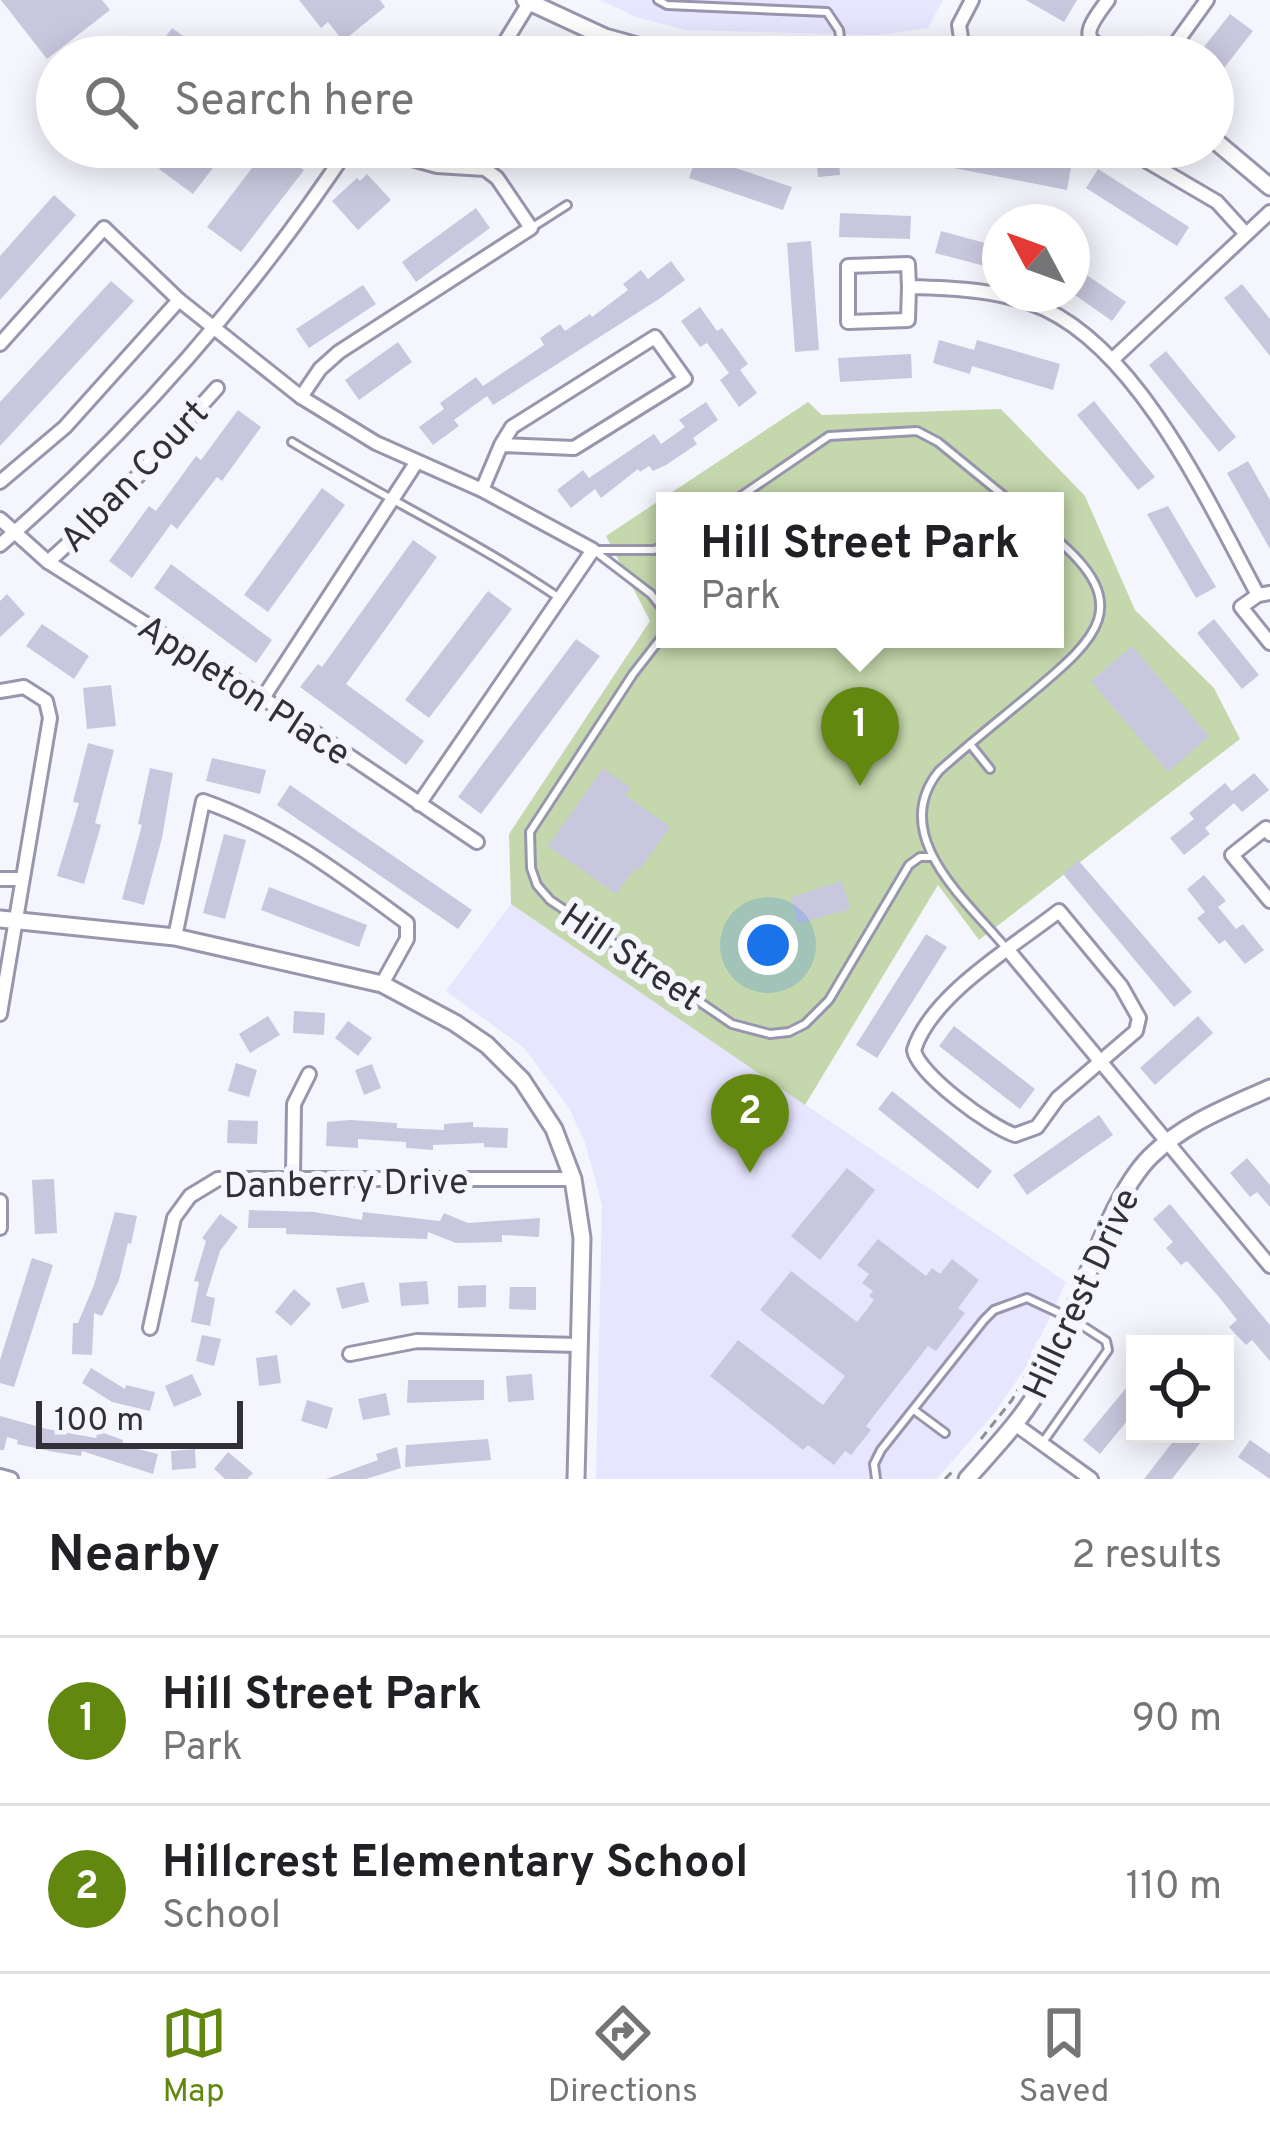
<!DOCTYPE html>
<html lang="en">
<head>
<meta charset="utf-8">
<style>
  body { margin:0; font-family:Overpass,sans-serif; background:#f6f6f6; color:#202124 }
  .controls { position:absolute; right:36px; bottom:36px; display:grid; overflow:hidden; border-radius:0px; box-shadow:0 6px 30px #0003 }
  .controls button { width:108px; height:108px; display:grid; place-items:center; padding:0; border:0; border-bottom:3px solid #e0e0e0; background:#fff; color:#202124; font:60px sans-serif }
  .compass { position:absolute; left:982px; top:204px; width:108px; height:108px; border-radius:50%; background:#fff; box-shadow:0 6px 30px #0003; rotate:311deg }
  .scale { position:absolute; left:36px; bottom:30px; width:207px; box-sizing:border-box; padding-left:12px; border:6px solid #313039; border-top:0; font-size:33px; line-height:42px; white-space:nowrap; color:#313039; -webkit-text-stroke:9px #f5f5fe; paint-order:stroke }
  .you { position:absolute; left:768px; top:945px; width:42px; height:42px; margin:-30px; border:9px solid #fff; border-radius:50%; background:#1a73e8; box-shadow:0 0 0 18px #1a73e833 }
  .badge { display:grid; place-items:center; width:78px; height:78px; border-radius:50%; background:#628810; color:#fff; font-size:39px; font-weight:700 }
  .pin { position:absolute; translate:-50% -99px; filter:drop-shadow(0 3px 6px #0008) }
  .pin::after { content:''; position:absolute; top:63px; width:42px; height:36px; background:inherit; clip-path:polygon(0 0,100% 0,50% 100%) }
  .popup { position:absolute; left:656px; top:492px; width:408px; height:156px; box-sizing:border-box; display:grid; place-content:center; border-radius:0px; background:#fff; filter:drop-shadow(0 3px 9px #0005); font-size:39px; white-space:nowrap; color:#757577 }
  .popup b { font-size:45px; color:#202124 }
  .popup::after { content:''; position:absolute; left:50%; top:100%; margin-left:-24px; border:24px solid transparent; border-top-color:#fff }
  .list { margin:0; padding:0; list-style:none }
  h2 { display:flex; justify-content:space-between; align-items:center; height:156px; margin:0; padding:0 48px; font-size:51px }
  h2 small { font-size:39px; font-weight:400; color:#757577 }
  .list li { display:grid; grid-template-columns:78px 1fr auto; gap:36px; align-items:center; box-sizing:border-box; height:168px; padding:0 48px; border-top:3px solid #e0e0e0 }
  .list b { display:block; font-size:45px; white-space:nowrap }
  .list p { margin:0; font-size:39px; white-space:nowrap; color:#757577 }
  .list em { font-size:39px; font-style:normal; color:#757577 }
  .icon { flex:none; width:66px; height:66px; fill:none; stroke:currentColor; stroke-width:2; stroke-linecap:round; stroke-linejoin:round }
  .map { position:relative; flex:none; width:1270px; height:1479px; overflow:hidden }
  .search { position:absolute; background:#fff; box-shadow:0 6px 30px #0003; left:36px; right:36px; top:36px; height:132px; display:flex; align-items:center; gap:30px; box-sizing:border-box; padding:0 42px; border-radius:66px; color:#757577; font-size:45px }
  .sheet { height:492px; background:#fff }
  nav { display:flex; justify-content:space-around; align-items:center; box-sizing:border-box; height:168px; border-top:3px solid #e0e0e0; background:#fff; font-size:33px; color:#757577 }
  nav a { display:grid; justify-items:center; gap:6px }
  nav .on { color:#628810 }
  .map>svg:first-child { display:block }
  .built { fill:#e8e6ff }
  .green { fill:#c5d8ad; fill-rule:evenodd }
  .building { fill:#c9c7de }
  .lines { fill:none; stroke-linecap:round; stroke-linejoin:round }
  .service-casing { stroke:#9896ac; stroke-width:12 }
  .minor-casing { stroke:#9896ac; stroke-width:18 }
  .tertiary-casing { stroke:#9896ac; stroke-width:21 }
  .path { stroke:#8e8e97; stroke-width:3; stroke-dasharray:9 6; stroke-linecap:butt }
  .service { stroke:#fff; stroke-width:6 }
  .minor { stroke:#fff; stroke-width:12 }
  .tertiary { stroke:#fff; stroke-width:15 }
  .labels { text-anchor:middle; stroke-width:12; stroke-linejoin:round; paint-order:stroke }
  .street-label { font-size:36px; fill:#313039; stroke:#f5f5fe }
</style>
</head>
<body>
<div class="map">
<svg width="1270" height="1479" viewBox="0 0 1270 1479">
  <rect width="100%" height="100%" fill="#f5f5fe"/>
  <g class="built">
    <polygon points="600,0 943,0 928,28 877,35 686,30 636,17"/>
    <polygon points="511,904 1066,1282 1028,1364 995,1412 937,1479 596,1479 602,1205 585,1142 569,1108 524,1048 446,991"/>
  </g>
  <path class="green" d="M808,402L822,415L1001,409L1085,496L1135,610L1214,688L1240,739L979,940L938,885L805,1105L511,904L509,834L650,621L606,536ZM665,501H1055V639H665Z"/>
  <g class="building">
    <polygon points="1,0 102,0 110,10 47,59"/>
    <polygon points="299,0 380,0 385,7 343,41 328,22 321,28"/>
    <polygon points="1026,0 1077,0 1064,22"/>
    <polygon points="1230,14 1253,31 1213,82 1213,57 1196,57"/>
    <polygon points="172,28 213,57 151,57"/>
    <polygon points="176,147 229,147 193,194 159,169"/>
    <polygon points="268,147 304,170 241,252 207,227"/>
    <polygon points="816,147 838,147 840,175 818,177"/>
    <polygon points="953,147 1071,167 1067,190 949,167"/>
    <polygon points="697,155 792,187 783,210 689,178"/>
    <polygon points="1098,169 1189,227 1177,246 1086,188"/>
    <polygon points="367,174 391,200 358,230 332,201 357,178 360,181"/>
    <polygon points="54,195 76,215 0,300 0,256"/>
    <polygon points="476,208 490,228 416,282 402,262"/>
    <polygon points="840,213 911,216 910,239 839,237"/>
    <polygon points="941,231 1000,247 1000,270 935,253"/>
    <polygon points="811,241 819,350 795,352 787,243"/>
    <polygon points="671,261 685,280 659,299 493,405 487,396 454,420 459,426 433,445 419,427 444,409 440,403 476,377 483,386 544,345 540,338 560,324 565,331 590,314 592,317 628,290 623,284 641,270 648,279"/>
    <polygon points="1072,265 1126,302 1112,321 1072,293"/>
    <polygon points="111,281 134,301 0,446 0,402"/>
    <polygon points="1242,284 1270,319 1270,356 1224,298"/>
    <polygon points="363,285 376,304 309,348 296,329"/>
    <polygon points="700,307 717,331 722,328 748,364 740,370 757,393 739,407 720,380 729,373 707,343 700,347 681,321"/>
    <polygon points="939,340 974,350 977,340 1060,364 1053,390 972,366 970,374 933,363"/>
    <polygon points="398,342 412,362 359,400 345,380"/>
    <polygon points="1166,351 1236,437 1219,452 1149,365"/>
    <polygon points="911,354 912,378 840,382 838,358"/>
    <polygon points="1094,401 1155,477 1138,490 1077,415"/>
    <polygon points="706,402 718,420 693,438 697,444 666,465 653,471 649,466 640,472 638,469 601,498 595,489 571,508 557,490 583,470 589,478 654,434 661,444 685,427 679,420"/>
    <polygon points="238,410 261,427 222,481 217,477 177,529 171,524 132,578 109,561 149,506 156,511 196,456 201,460"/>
    <polygon points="1248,461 1270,500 1270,549 1227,473"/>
    <polygon points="322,488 345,505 268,612 244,595"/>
    <polygon points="1168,506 1216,587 1196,598 1147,514"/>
    <polygon points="413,540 437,557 346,684 424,741 406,765 300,687 318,664 322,667"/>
    <polygon points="171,564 272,640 256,663 154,588"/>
    <polygon points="488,591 512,609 429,718 405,700"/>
    <polygon points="7,594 25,614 0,637 0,601"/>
    <polygon points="1214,619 1259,675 1242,689 1197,633"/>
    <polygon points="42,624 89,656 74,679 26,646"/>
    <polygon points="576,639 600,656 481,814 458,797"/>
    <polygon points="1132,646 1209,736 1168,772 1091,681"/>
    <polygon points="111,685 116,726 87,729 83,688"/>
    <polygon points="88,743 114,750 95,823 101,825 84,884 57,876 79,803 73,802"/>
    <polygon points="212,758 266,770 260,794 206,781"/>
    <polygon points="150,768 173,773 162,838 144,905 122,899 142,825 138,824"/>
    <polygon points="603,768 631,788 625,795 670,827 639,871 635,868 616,894 548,846"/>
    <polygon points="1254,773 1269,790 1242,812 1234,803 1205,828 1210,834 1184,855 1170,838 1194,819 1189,813 1225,783 1232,791"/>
    <polygon points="290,785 472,910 458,929 277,805"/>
    <polygon points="224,834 246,840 225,919 203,913"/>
    <polygon points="1078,860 1192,992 1174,1007 1063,874"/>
    <polygon points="1204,875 1226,901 1218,907 1236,929 1243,924 1264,950 1245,964 1225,940 1219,944 1197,918 1205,912 1187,889"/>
    <polygon points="842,881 850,909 798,924 791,897"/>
    <polygon points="269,887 367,925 359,947 261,910"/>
    <polygon points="926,934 947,947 877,1058 856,1045"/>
    <polygon points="294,1011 325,1013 324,1035 293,1033"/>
    <polygon points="268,1016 280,1035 250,1053 239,1034"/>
    <polygon points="1198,1016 1213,1033 1155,1085 1140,1068"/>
    <polygon points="348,1021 372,1038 358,1056 335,1038"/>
    <polygon points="954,1026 1035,1089 1020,1109 939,1046"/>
    <polygon points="236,1063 257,1070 249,1097 228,1091"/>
    <polygon points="372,1064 381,1088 364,1095 355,1070"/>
    <polygon points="892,1091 992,1171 978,1189 878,1109"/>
    <polygon points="1099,1115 1113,1135 1027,1195 1013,1175"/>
    <polygon points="228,1120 258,1121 257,1144 227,1143"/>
    <polygon points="350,1120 397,1123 397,1128 444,1130 444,1124 473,1122 473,1127 508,1128 507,1148 484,1147 484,1143 433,1145 433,1150 406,1148 406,1142 358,1139 358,1148 326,1146 327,1122"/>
    <polygon points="1247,1158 1270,1185 1270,1207 1257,1192 1250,1197 1230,1173"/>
    <polygon points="847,1168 875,1190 820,1260 791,1236"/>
    <polygon points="54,1179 57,1233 35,1234 32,1180"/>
    <polygon points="1170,1204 1270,1325 1270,1361 1252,1340 1246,1345 1229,1327 1237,1320 1219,1297 1187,1261 1181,1265 1166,1248 1173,1242 1153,1219"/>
    <polygon points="249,1210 314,1212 362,1220 363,1212 440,1221 444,1213 468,1223 540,1218 539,1237 502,1235 502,1242 456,1243 428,1232 427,1239 286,1234 286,1228 248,1228"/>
    <polygon points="115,1212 137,1216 131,1244 128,1243 119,1280 102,1316 94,1313 92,1355 72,1354 73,1323 78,1323 94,1285"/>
    <polygon points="220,1214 238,1227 220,1251 206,1296 215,1298 210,1326 191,1322 199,1282 194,1281 206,1241 202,1238"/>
    <polygon points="878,1239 926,1276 932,1268 940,1274 952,1259 979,1280 958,1308 965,1313 936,1351 928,1346 866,1426 871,1430 851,1455 845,1451 834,1465 808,1445 803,1450 710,1376 738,1340 823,1405 845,1376 760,1310 791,1271 857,1322 874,1300 869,1296 873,1291 862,1283 869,1274 857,1265"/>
    <polygon points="32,1258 53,1265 14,1387 0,1383 0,1360"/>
    <polygon points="427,1281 429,1304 401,1306 399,1283"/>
    <polygon points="364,1282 369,1302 342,1309 336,1288"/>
    <polygon points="486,1285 486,1307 458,1308 458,1286"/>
    <polygon points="510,1287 536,1287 536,1310 509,1309"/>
    <polygon points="294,1289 311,1304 291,1326 275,1312"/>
    <polygon points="202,1335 221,1339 214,1366 196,1361"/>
    <polygon points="277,1355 281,1383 259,1386 256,1358"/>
    <polygon points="91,1368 125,1389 126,1385 155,1392 150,1411 112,1402 82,1383"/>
    <polygon points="192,1374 202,1395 174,1407 165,1386"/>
    <polygon points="532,1374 534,1400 508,1402 506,1376"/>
    <polygon points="408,1380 484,1380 484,1400 407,1403"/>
    <polygon points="1127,1387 1135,1394 1135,1411 1100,1454 1083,1440"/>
    <polygon points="386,1393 390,1415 363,1420 358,1399"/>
    <polygon points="307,1400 333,1408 327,1429 301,1421"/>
    <polygon points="0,1416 47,1429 96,1438 98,1431 123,1440 122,1445 158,1454 153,1474 82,1451 81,1456 54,1452 17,1444 18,1440 7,1437 4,1450 0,1450"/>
    <polygon points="1179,1434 1191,1434 1201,1442 1172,1479 1144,1479"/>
    <polygon points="488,1439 491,1460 405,1467 406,1445"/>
    <polygon points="1250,1440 1270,1454 1270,1479 1238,1457"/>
    <polygon points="397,1447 401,1468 366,1479 326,1479 378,1460 376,1454"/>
    <polygon points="195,1449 196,1468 172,1470 171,1451"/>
    <polygon points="228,1452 253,1473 247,1479 225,1479 214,1469"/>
  </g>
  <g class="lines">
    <defs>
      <g id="service">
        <polyline points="658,0 667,5 827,12 839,30 843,57"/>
        <polyline points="531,228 567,205"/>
        <path d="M292,442C380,496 473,539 558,597"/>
        <polyline points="734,501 829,436 917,431 938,442 1010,501"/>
        <polyline points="596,550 654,550 665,546"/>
        <polyline points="596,552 651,594 665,612 664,632"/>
        <polyline points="665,633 633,674 530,832 531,868 537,885 550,900 732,1024 770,1034 789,1032 805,1024 829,1000 909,865 920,857 930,857"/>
        <polyline points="970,744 990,769"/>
        <path d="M1006,948C966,900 887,835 939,771C970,743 1002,718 1033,692C1097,638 1135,605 1055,538"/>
        <polyline points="914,1410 945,1433"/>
        <polyline points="876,1479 874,1464 881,1450 984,1320 994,1310 1027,1298 1072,1319 1106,1341 1108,1350 1043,1442"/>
      </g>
      <g id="minor">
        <path d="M1108,0C1076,42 1086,41 1131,57"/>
        <polyline points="496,57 529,3"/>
        <polyline points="964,57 959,25 972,0"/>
        <polyline points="1166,57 1207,0"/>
        <polyline points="765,147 782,153 782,147"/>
        <polyline points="1123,147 1217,202 1246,234"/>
        <path d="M909,287L908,320L848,322V266L908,264L909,287C955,288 1003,290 1045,309C1142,355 1209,504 1258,595"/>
        <polyline points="0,344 104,228 179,300 301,397 376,443 482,490 593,550 419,804"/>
        <polyline points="1113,359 1270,212"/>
        <polyline points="301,397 320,369 339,352 531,228 497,178 485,169 437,166 412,159 391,147"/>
        <polyline points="0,482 65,427 179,300"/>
        <polyline points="482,490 501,445 574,448 685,379 655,337 512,427 501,445"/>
        <polyline points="0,519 48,562 263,698 477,842"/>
        <path d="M0,545C133,430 252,293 349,147"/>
        <polyline points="48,562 117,499 217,388"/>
        <polyline points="1270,593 1258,595 1241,607 1270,643"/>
        <polyline points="0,691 24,687 46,701 50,718 0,1014"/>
        <polyline points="263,698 416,463"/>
        <polyline points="1270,834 1266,828 1232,855 1270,901"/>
        <polyline points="0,879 20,879"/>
        <path d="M1059,911L1121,986L1139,1018L1136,1031L1058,1098L1037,1127L1015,1135C990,1127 918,1074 914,1050C931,995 1014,946 1059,911Z"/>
        <path d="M175,937L203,801C279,827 342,875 407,923V939L382,984"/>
        <polyline points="1008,950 1270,1266"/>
        <polyline points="293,1176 294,1104 309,1074"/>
        <polyline points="0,1201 0,1228"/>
        <polyline points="150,1328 174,1218 190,1196 218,1179 573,1179"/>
        <polyline points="350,1354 417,1341 578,1345"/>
        <polyline points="1015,1424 1091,1479"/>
        <polyline points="0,1476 11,1479"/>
      </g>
      <g id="tertiary">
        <polyline points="525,0 605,37 677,57"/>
        <polyline points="1213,139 1270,187"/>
        <polyline points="0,919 175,937 382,984 455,1023 487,1045 522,1080 554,1129 573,1179 582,1238 576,1479"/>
        <path d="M967,1479C995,1447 1026,1416 1045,1378C1077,1316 1105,1201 1151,1156C1185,1123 1228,1107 1270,1088"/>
      </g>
    </defs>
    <use href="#service" class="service-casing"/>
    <use href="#minor" class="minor-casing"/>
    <use href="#tertiary" class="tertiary-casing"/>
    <g class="path">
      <polyline points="858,44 947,44"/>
      <polyline points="981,1439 1012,1400 1042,1347"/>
      <polyline points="945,1479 955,1469"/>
    </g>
    <use href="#service" class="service"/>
    <use href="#minor" class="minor"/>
    <use href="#tertiary" class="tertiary"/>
  </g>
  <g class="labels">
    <g class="street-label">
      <text transform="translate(133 475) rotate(-46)" y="13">Alban Court</text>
      <text transform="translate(245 689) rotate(33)" y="13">Appleton Place</text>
      <text transform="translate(632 956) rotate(34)" y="13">Hill Street</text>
      <text transform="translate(346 1182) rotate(-1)" y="13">Danberry Drive</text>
      <text transform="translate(1080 1293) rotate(-65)" y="13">Hillcrest Drive</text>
    </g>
  </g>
</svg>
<div class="controls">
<button><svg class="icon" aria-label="locate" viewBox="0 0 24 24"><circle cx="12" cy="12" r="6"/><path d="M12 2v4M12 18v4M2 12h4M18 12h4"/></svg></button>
</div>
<svg class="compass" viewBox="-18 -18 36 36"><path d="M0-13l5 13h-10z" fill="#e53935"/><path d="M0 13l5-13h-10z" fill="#757577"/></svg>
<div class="scale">100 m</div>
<div class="you"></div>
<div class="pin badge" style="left:860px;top:786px">1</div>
<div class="popup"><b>Hill Street Park</b>Park</div>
<div class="pin badge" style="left:750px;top:1173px">2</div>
<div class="search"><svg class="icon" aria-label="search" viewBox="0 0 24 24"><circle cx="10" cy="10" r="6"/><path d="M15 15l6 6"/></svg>Search here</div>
</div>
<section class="sheet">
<h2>Nearby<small>2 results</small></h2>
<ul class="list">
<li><span class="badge">1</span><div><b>Hill Street Park</b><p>Park</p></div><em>90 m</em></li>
<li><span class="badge">2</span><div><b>Hillcrest Elementary School</b><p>School</p></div><em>110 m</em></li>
</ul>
</section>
<nav>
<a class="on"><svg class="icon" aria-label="map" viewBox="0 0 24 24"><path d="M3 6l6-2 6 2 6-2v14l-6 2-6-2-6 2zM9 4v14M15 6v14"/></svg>Map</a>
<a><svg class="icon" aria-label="directions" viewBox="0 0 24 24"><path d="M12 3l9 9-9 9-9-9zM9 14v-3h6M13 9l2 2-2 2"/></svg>Directions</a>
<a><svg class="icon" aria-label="saved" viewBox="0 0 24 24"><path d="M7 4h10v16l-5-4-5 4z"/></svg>Saved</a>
</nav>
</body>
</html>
